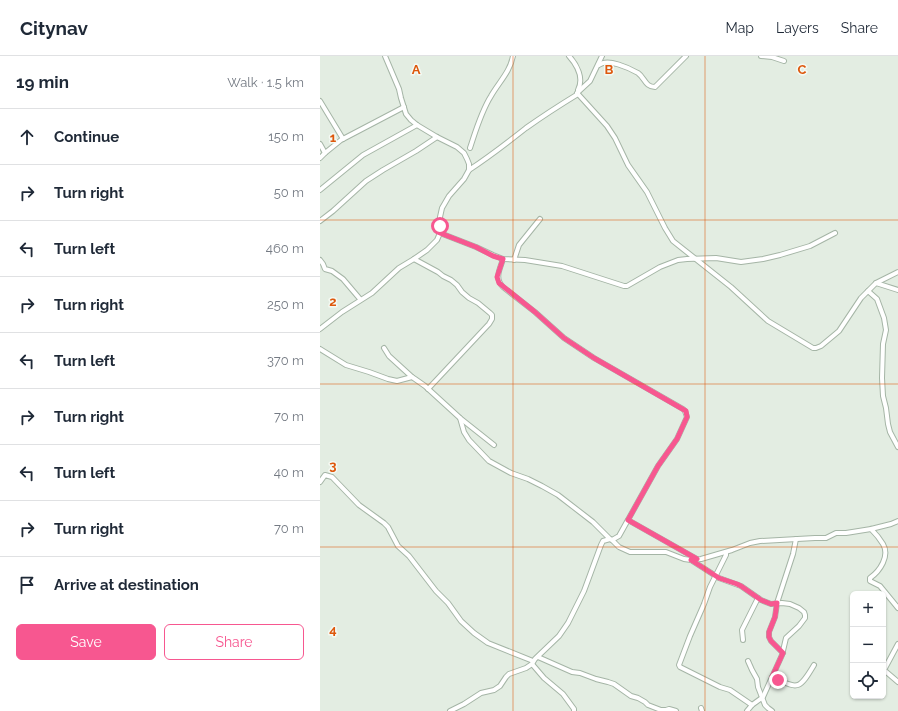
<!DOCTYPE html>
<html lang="en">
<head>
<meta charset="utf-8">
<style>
  body { margin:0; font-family:Raleway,sans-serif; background:#f6f6f7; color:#1f2937 }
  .controls { position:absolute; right:12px; bottom:12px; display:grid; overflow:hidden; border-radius:6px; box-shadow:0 1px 3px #0004 }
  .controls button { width:36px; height:36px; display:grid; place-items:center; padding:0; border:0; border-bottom:1px solid #e0e1e3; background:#fff; color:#1f2937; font:20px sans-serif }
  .stop { position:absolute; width:12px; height:12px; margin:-9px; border:3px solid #f75790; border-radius:50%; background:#fff }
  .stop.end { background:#f75790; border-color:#fff; box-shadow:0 1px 4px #0008 }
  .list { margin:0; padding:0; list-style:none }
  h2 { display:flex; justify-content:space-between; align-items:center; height:52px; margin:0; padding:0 16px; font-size:17px }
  h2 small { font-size:13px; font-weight:400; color:#747a83 }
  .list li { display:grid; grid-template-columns:26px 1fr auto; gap:12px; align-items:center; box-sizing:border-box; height:56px; padding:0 16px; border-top:1px solid #e0e1e3 }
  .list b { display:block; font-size:15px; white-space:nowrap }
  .list em { font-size:13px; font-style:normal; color:#747a83 }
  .actions { display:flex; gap:8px; padding:12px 16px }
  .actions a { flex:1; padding:9px 0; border:1px solid #f75790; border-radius:6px; text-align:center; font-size:14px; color:#f75790 }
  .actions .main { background:#f75790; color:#fff }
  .icon { flex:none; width:22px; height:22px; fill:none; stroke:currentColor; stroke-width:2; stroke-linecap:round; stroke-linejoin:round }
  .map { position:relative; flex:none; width:578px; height:655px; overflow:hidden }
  header { display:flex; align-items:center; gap:24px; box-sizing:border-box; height:56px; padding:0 20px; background:#fff; border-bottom:1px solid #e0e1e3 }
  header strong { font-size:19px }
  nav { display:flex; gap:22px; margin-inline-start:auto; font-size:14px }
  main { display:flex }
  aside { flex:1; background:#fff }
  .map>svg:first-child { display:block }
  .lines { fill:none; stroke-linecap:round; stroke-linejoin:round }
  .minor-casing { stroke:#a5b5a6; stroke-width:6 }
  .minor { stroke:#fff; stroke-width:4 }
  .route { stroke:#f75790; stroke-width:5 }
  .grid { fill:none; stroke:#de580d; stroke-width:1; stroke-opacity:0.55 }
  .grid-label { font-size:13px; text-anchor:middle; font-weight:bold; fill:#de580d; stroke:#f4f9f3; stroke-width:3; stroke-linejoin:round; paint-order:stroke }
</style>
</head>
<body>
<header>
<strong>Citynav</strong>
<nav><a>Map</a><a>Layers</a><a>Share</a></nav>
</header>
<main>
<aside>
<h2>19 min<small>Walk · 1.5 km</small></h2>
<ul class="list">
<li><svg class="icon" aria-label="ahead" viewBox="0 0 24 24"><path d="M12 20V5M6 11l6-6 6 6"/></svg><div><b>Continue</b></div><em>150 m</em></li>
<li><svg class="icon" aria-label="right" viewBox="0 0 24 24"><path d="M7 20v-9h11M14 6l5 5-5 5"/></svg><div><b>Turn right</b></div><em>50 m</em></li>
<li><svg class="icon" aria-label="left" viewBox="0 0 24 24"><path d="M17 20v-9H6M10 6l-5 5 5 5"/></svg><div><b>Turn left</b></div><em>460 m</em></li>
<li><svg class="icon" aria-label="right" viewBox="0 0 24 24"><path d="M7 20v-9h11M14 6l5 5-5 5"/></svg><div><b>Turn right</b></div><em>250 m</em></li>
<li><svg class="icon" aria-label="left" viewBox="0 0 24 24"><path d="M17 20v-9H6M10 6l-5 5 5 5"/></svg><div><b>Turn left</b></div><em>370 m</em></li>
<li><svg class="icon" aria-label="right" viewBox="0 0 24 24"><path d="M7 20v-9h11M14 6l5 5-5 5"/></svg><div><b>Turn right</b></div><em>70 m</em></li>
<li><svg class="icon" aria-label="left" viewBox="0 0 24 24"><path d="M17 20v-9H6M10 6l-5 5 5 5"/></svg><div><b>Turn left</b></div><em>40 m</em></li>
<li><svg class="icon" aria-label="right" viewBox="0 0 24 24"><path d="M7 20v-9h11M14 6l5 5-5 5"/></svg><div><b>Turn right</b></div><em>70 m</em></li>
<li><svg class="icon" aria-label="arrive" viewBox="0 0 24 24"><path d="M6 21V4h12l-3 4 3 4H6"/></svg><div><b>Arrive at destination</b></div></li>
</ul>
<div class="actions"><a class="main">Save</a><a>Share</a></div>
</aside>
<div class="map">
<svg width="578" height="655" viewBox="0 0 578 655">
  <rect width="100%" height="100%" fill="#e3ede2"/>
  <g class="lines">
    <defs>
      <g id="minor">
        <path d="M249,0C257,9 264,22 258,34"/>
        <polyline points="441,0 452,1 464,5"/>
        <path d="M279,9C288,2 309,12 318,17C325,22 325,31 335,31L366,0"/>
        <polyline points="258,38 287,70 295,82 308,109 327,136 345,172 353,185 411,231 448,265 493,292 496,292 501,290 519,275 541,242 556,227 578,234"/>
        <polyline points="0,45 23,83"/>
        <polyline points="0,88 5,97"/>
        <path d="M150,92C156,74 161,56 171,40C179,26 190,16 193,0"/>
        <polyline points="0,102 5,97 21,84 84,51"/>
        <path d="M149,114C169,101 187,87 206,72C223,60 240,49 258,38L257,37L270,25L282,0"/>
        <polyline points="0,134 43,99 97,69"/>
        <polyline points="0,165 13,155 46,125 63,114 96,95 117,81"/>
        <polyline points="120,177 156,191 173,199 183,203 205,204 242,210 304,230 307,230 340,211 358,204 367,203 396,202 421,206 443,203 460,199 490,190 515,177"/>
        <polyline points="94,203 118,216 123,220 131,224 137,229 142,236 149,242 158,247 170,257 172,259 172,263 169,268 108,333"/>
        <path d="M183,203C180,213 174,222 183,231L215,256L244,282L274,302L363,353L365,355L367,361L357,383L338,410L299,480L292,484"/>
        <polyline points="0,204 3,208 5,213 12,215 23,223 40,243"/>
        <polyline points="194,204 199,189 220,163"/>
        <polyline points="556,227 578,216"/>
        <polyline points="548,235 557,243 564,262 566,274 563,288 562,322 563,340 566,352 568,368 570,376 578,391"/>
        <polyline points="0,273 22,256 52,237 79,212 94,203 107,194 117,184 120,177 120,161 122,152 129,140 144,123 149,114 149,108 147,103 144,97 137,91 117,81 97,69 91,64 86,58 81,42 79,33 65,0"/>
        <polyline points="64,292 69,300 92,321"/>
        <polyline points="0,293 26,309 49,316 68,323 77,325 92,321 95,323 105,330 140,362 144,376 149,384 169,405 191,417 208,423 222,430 238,439 273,466 290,483 292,484 299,491 310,496 346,496 364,503 371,504 381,503 412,494 430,487 440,485 495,482 506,482 516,477 526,477 551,473 571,468 578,465"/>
        <polyline points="140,362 174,389"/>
        <polyline points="0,426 5,419 12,421 39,449 64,467 68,471 78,490 89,500 116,535 128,547 141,565 154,577 168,587 213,605"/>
        <polyline points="308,464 377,503"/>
        <path d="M551,473C555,477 560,483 563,488C570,500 560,515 550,522V525L560,530L578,552"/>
        <polyline points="406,496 406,499 390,531 384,548 370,580 359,609 360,611 400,631 410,634 432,649"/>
        <polyline points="371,504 399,522 421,530 441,544 451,548 462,547 470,548 479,552 484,556 485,559 485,562 479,570 466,582 462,599 443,641 432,649 427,655"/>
        <polyline points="423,584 422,574 438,542"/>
        <polyline points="578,588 564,614 578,626"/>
        <polyline points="463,597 451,585 449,581 449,576 455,561 457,547 473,498 476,483"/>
        <polyline points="218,601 252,616 260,617 276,623 288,626 294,628 311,640 318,642 325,646 328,649 341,654 346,654 349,653 356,655"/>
        <polyline points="428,605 432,614 437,623 438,631 445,649 448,652 452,655"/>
        <polyline points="212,608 224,622 243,638 254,653 254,655"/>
        <path d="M452,621C478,632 478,636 494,609"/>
        <polyline points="381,652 382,655"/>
        <polyline points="130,655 144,648 161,637 174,634 180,630 186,621 189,618 206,612 212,608 215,603 239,580 248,567 264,535 281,489 283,485 290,483"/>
      </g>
    </defs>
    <use href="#minor" class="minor-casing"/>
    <use href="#minor" class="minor"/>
  </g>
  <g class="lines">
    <polyline class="route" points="120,170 120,177 156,191 173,200 183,203 177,221 179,227 215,256 244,282 274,302 366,355 367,361 357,383 338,410 308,464 377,503 371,504 399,522 417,528 421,530 441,544 451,548 457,547 455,561 449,576 449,581 451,585 463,597 452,621 458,624"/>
  </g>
  <path class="grid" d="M193,0V655M385,0V655M0,164H578M0,328H578M0,491H578"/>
  <g class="grid-label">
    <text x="96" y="18">A</text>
    <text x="289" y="18">B</text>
    <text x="482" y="18">C</text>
    <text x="13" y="86">1</text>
    <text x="13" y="250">2</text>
    <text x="13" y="414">3</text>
    <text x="13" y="578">4</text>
  </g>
</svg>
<div class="controls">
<button>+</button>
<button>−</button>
<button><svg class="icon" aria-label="locate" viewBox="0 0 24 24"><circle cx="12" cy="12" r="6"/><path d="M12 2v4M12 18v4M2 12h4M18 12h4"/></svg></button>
</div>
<div class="stop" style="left:120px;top:170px"></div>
<div class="stop end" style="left:458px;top:624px"></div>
</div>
</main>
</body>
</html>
